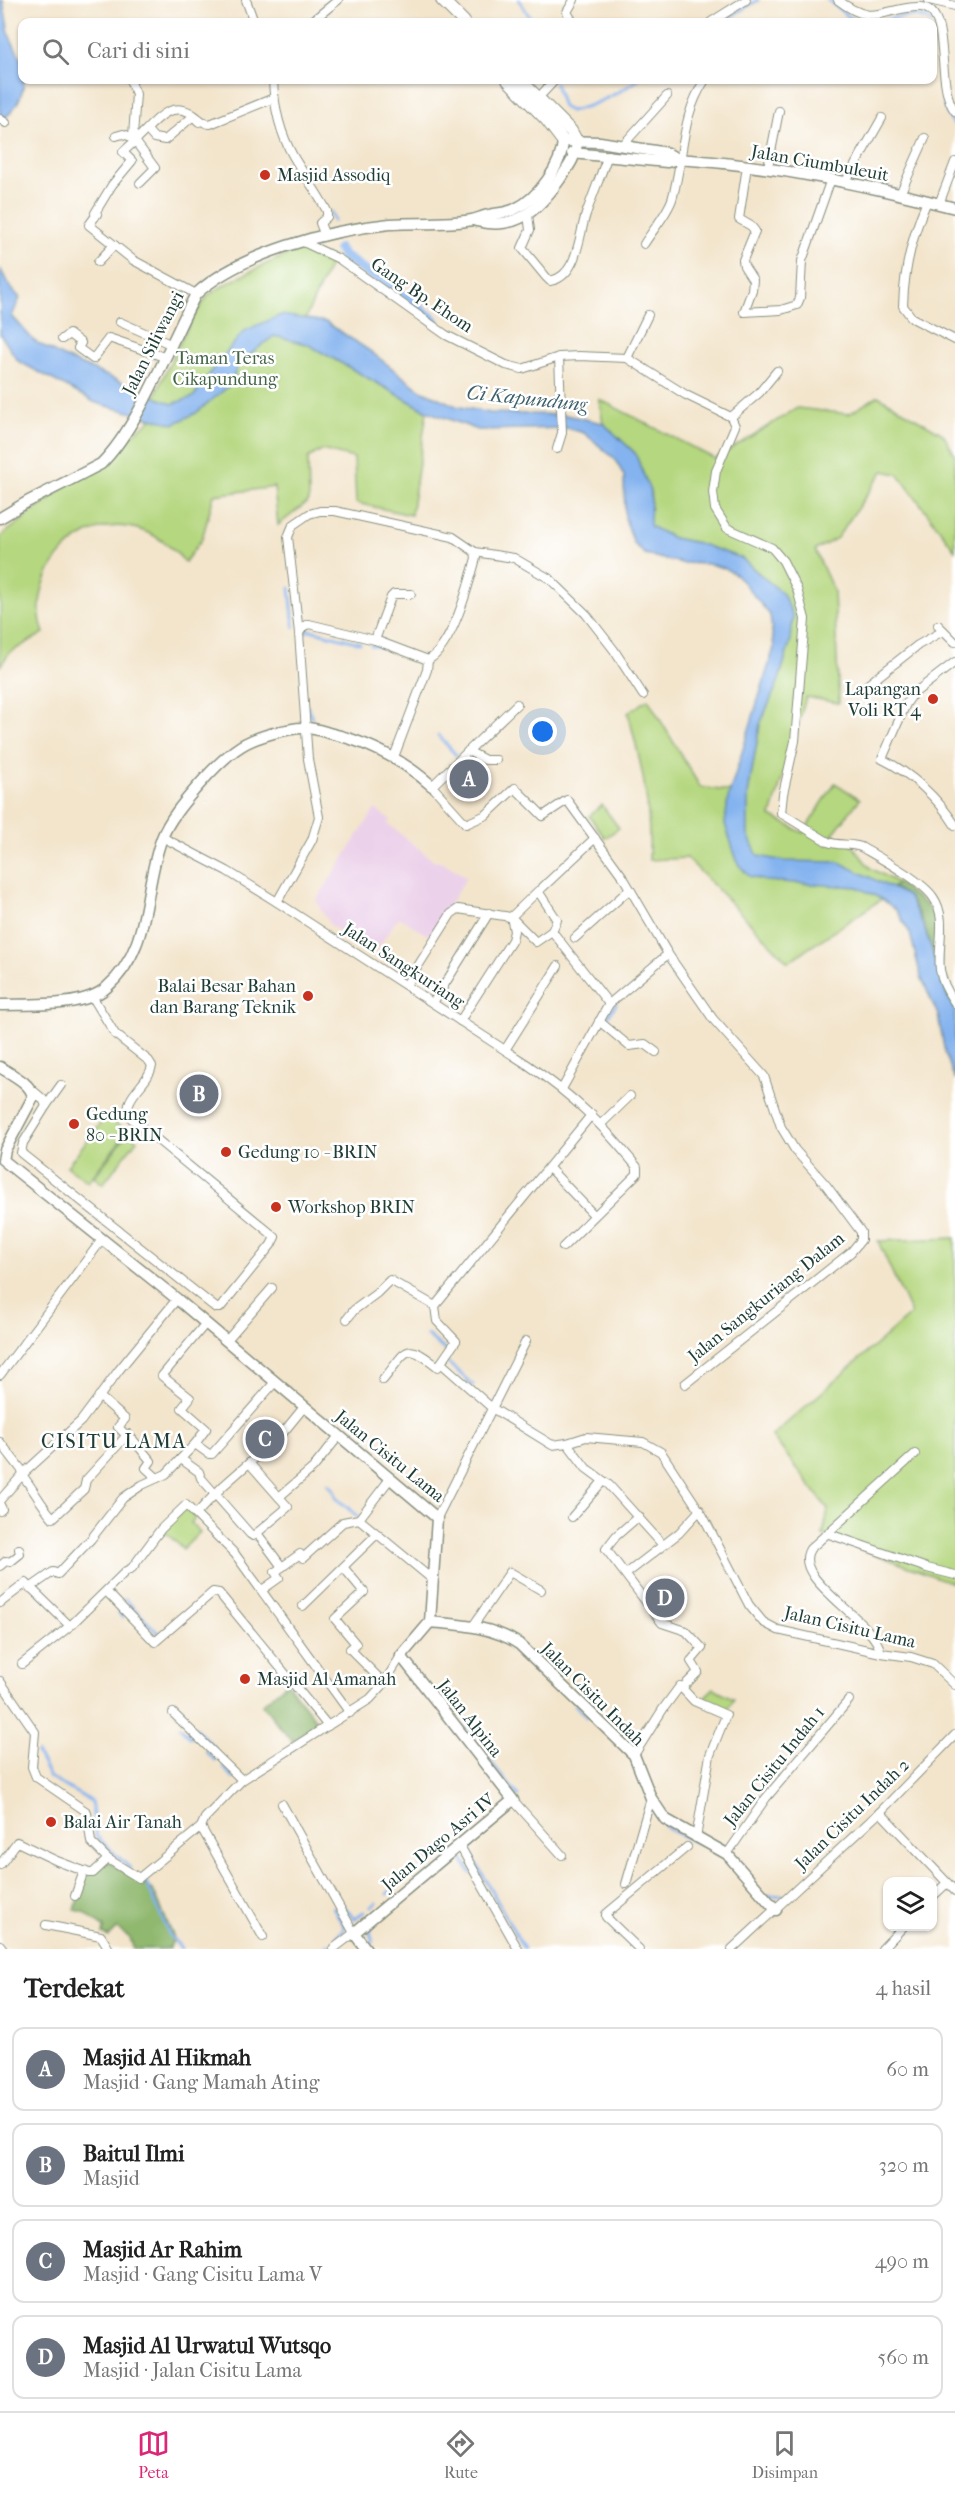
<!DOCTYPE html>
<html lang="id">
<head>
<meta charset="utf-8">
<style>
  body { margin:0; font-family:"IM FELL French Canon",serif; background:#f2f2f2; color:#222 }
  .controls { position:absolute; right:18px; bottom:18px; display:grid; overflow:hidden; border-radius:12px; box-shadow:0 2px 4px #0004 }
  .controls button { width:54px; height:54px; display:grid; place-items:center; padding:0; border:0; border-bottom:2px solid #e0e0e0; background:#fff; color:#222; font:30px sans-serif }
  .you { position:absolute; left:543px; top:732px; width:21px; height:21px; margin:-15px; border:4px solid #fff; border-radius:50%; background:#1a73e8; box-shadow:0 0 0 9px #1a73e833 }
  .badge { display:grid; place-items:center; width:39px; height:39px; border-radius:50%; background:#db2777; color:#fff; font-size:20px; font-weight:700 }
  .pin { position:absolute; translate:-50% -50%; border:3px solid #fff; box-shadow:0 2px 6px #0006 }
  .list { margin:0; padding:0; list-style:none }
  h2 { display:flex; justify-content:space-between; align-items:center; height:78px; margin:0; padding:0 24px; font-size:26px }
  h2 small { font-size:20px; font-weight:400; color:#767676 }
  .list li { display:grid; grid-template-columns:39px 1fr auto; gap:18px; align-items:center; box-sizing:border-box; height:84px; margin:0 12px 12px; padding:0 12px; border:2px solid #e0e0e0; border-radius:12px }
  .list b { display:block; font-size:22px; white-space:nowrap }
  .list p { margin:0; font-size:20px; white-space:nowrap; color:#767676 }
  .list em { font-size:20px; font-style:normal; color:#767676 }
  .icon { flex:none; width:33px; height:33px; fill:none; stroke:currentColor; stroke-width:2; stroke-linecap:round; stroke-linejoin:round }
  .map { position:relative; flex:none; width:955px; height:1949px; overflow:hidden }
  .search { position:absolute; background:#fff; box-shadow:0 2px 4px #0004; left:18px; right:18px; top:18px; height:66px; display:flex; align-items:center; gap:15px; box-sizing:border-box; padding:0 21px; border-radius:12px; color:#767676; font-size:22px }
  .sheet { height:462px; background:#fff }
  nav { display:flex; justify-content:space-around; align-items:center; box-sizing:border-box; height:84px; border-top:2px solid #e0e0e0; background:#fff; font-size:16px; color:#767676 }
  nav a { display:grid; justify-items:center; gap:3px }
  nav .on { color:#db2777 }
  .map>svg:first-child { display:block }
  .built { fill:#ecd1ea }
  .green { fill:#b5d77f; stroke:#6a8a5a; stroke-width:1.5 }
  .forest { fill:#90b86e; stroke:#587a51; stroke-width:1.5 }
  .water { fill:#84b3ef; stroke:#527892; stroke-width:1.5 }
  .lines { fill:none; stroke-linecap:round; stroke-linejoin:round }
  .stream { stroke:#84b3ef; stroke-width:3 }
  .canal { stroke:#84b3ef; stroke-width:10 }
  .street-casing { stroke:#899180; stroke-width:10 }
  .secondary-casing { stroke:#899180; stroke-width:13 }
  .primary-casing { stroke:#899180; stroke-width:14 }
  .street { stroke:#fff; stroke-width:8 }
  .secondary { stroke:#fff; stroke-width:10 }
  .primary { stroke:#fff; stroke-width:12 }
  .poi-dot { fill:#c8321e; stroke:#fff; stroke-width:2 }
  .labels { text-anchor:middle; stroke-width:5; stroke-linejoin:round; paint-order:stroke }
  .street-label { font-size:18px; fill:#1f3d34; stroke:#fff }
  .poi-label { font-size:18px; fill:#1f3d34; stroke:#fff; text-anchor:start }
  .park-label { font-size:18px; fill:#446447; stroke:#fff }
  .water-label { font-size:20px; font-style:italic; fill:#3d606c; stroke:#fff }
  .neighbourhood-label { font-size:20px; letter-spacing:1.5px; fill:#1f3d34; stroke:#fff }
</style>
</head>
<body>
<div class="map">
<svg width="955" height="1949" viewBox="0 0 955 1949">
  <rect width="100%" height="100%" fill="#fff"/>
  <filter id="ink" filterUnits="userSpaceOnUse"><feTurbulence type="fractalNoise" baseFrequency=".0167" numOctaves="2"/><feDisplacementMap in="SourceGraphic" scale="12" xChannelSelector="R" yChannelSelector="G"/><feConvolveMatrix kernelMatrix="1 2 1 2 8 2 1 2 1" color-interpolation-filters="sRGB"/></filter>
  <filter id="wash" filterUnits="userSpaceOnUse"><feTurbulence type="fractalNoise" baseFrequency=".008" numOctaves="4" result="noise"/><feDisplacementMap in="SourceGraphic" scale="24" xChannelSelector="R" yChannelSelector="G"/><feGaussianBlur stdDeviation="1.35" result="paint"/><feColorMatrix in="noise" values="0 0 0 0 0 0 0 0 0 0 0 0 0 0 0 0 0 1.4 0 .05"/><feComposite in="paint" operator="in"/></filter>
  <g filter="url(#wash)">
    <rect width="100%" height="100%" fill="#f3e5cc"/>
    <polygon class="built" points="375,809 391,820 388,824 434,861 441,861 467,877 429,936 399,917 374,953 330,925 316,901"/>
    <g class="green">
      <path d="M302,249L333,258L295,341L307,344L427,411L411,515L356,503L354,458L322,450L308,458L309,501L278,525L274,487L214,495L202,539L185,562C169,544 153,531 128,527C72,518 25,583 44,633L9,653L0,666V537L152,419L146,417C162,380 183,329 207,297C215,287 288,253 302,249Z"/>
      <path d="M878,396L943,434L955,455V550L898,474L883,471L837,538L815,550L834,592L839,703L806,697L771,816L803,833L835,783L860,799L832,835L849,841L870,868L898,883L882,899L788,962L687,858L649,860C651,805 642,766 628,713L648,699L700,787L748,794L760,724L779,680L791,639L741,558L698,543L673,538L649,526L651,493L635,453L603,423L599,399L715,459L797,408L849,414Z"/>
      <polygon points="602,805 619,828 605,838 589,816"/>
      <polygon points="106,1116 127,1132 88,1182 67,1166"/>
      <polygon points="128,1133 137,1140 103,1184 94,1177"/>
      <polygon points="955,1238 955,1584 823,1535 828,1509 772,1436 911,1314 878,1241"/>
      <polygon points="185,1507 196,1517 191,1523 200,1532 183,1549 163,1530"/>
      <polygon points="714,1688 734,1699 725,1713 699,1702"/>
    </g>
    <g class="forest">
      <path d="M898,883L925,904L939,919L941,967L955,996V1009C934,976 933,930 908,897C905,893 898,890 893,887Z"/>
      <polygon points="287,1683 318,1722 292,1742 262,1704"/>
      <polygon points="108,1861 153,1890 174,1938 169,1949 134,1949 130,1938 117,1929 109,1937 103,1934 104,1928 84,1912 75,1910 85,1875"/>
    </g>
    <g class="water">
      <path d="M0,0H3C5,11 7,22 9,33C12,44 20,53 22,64C28,88 19,108 0,122Z"/>
      <polygon points="0,268 10,287 20,298 12,316 34,341 61,356 172,404 193,397 215,366 244,331 281,315 326,322 370,351 419,389 456,406 490,413 566,415 603,423 635,453 651,493 650,526 673,538 698,543 741,558 783,594 793,616 791,639 779,680 760,724 748,794 748,835 758,856 784,861 839,862 908,896 924,927 947,996 955,1009 955,1080 945,1053 938,1015 921,977 910,933 897,911 882,899 857,887 765,881 749,876 738,864 725,824 728,798 774,648 770,615 737,575 724,568 709,564 682,563 659,558 645,554 634,544 625,518 624,476 615,459 584,433 567,428 478,430 427,411 307,344 274,336 239,363 230,385 196,413 174,424 96,403 18,361 0,334"/>
    </g>
    <g class="lines">
      <g class="stream">
        <polyline points="519,0 533,22"/>
        <polyline points="828,0 849,17 861,22"/>
        <polyline points="721,22 758,0"/>
        <path d="M879,22C898,17 913,11 931,22"/>
        <path d="M555,83L563,107L570,111C595,106 617,94 638,80"/>
        <path d="M942,86C943,102 944,114 955,125"/>
        <polyline points="331,212 334,221"/>
        <polyline points="290,588 294,627"/>
        <polyline points="304,633 310,630 360,643"/>
        <polyline points="371,645 384,648"/>
        <polyline points="308,707 312,718"/>
        <polyline points="438,735 456,755"/>
        <polyline points="604,1022 616,1004"/>
        <polyline points="427,1335 446,1351"/>
        <polyline points="447,1362 473,1385"/>
        <polyline points="328,1484 334,1490 337,1499 359,1517"/>
        <polyline points="125,1599 160,1635"/>
        <polyline points="118,1612 123,1618"/>
        <polyline points="430,1629 443,1628"/>
        <polyline points="575,1705 587,1717"/>
        <polyline points="180,1727 191,1738"/>
        <polyline points="463,1727 518,1796"/>
        <polyline points="195,1728 214,1747"/>
        <polyline points="206,1752 215,1760"/>
        <polyline points="37,1753 50,1778 91,1801 96,1836 130,1868"/>
        <polyline points="223,1767 233,1778"/>
        <polyline points="651,1808 668,1829 699,1844"/>
        <polyline points="493,1825 471,1844 470,1852 524,1949"/>
        <polyline points="421,1866 449,1842"/>
        <polyline points="404,1879 414,1872"/>
        <polyline points="145,1880 170,1936 182,1949"/>
        <polyline points="387,1894 398,1884"/>
        <polyline points="769,1896 782,1895"/>
        <polyline points="399,1902 455,1856 461,1857 471,1873"/>
        <polyline points="343,1905 354,1919 364,1912"/>
        <polyline points="333,1907 344,1926 343,1931 337,1936"/>
        <polyline points="371,1907 376,1903"/>
        <polyline points="385,1914 390,1910"/>
        <polyline points="373,1924 370,1932 373,1942"/>
        <polyline points="323,1949 329,1944"/>
      </g>
      <polyline class="canal" points="339,249 343,256 408,299 435,321"/>
    </g>
  </g>
  <g filter="url(#ink)">
    <g class="lines">
      <defs>
        <g id="street">
          <polyline points="246,0 254,22"/>
          <path d="M838,0C873,27 881,9 916,7C955,3 933,82 955,111"/>
          <polyline points="929,0 955,6"/>
          <polyline points="311,22 338,0"/>
          <polyline points="573,22 567,12 574,0"/>
          <polyline points="711,22 746,0"/>
          <polyline points="130,80 136,94 133,136"/>
          <path d="M273,80C274,105 280,133 293,156C304,175 317,192 327,211V217L320,223L325,236"/>
          <polyline points="538,98 555,80"/>
          <polyline points="0,119 6,123"/>
          <polyline points="147,130 154,138 165,140 191,118 194,117 199,122"/>
          <path d="M116,136L123,134L137,139C154,123 170,98 194,115C200,119 203,124 210,124L274,98"/>
          <polyline points="137,139 135,141 155,168 140,183"/>
          <polyline points="135,141 123,152 132,161 112,185 95,213 97,214 89,225 133,260 196,294"/>
          <polyline points="622,146 667,96"/>
          <polyline points="747,166 739,219 751,226 755,231 743,260 744,266 753,280 752,290 744,312 781,310 797,305 800,298 802,261 831,179"/>
          <polyline points="768,167 779,111"/>
          <polyline points="846,181 882,118"/>
          <polyline points="900,194 925,138"/>
          <path d="M927,201C913,233 904,270 903,306L912,318L955,340"/>
          <polyline points="939,204 955,162"/>
          <path d="M528,215L530,230L522,248L546,277L550,281C578,277 579,234 586,214C593,194 601,175 608,155"/>
          <path d="M303,242L339,259L446,335L506,365L522,369L559,357L579,356L627,358L686,395L731,417L735,426L716,471L713,492L715,509L727,528L772,548L783,561L797,589L805,619L795,741L783,794L781,813L828,842C838,846 850,843 861,847C880,858 921,880 933,897C948,918 937,946 940,970C942,982 948,993 955,1003"/>
          <path d="M644,244C652,231 670,210 673,196C684,156 681,116 705,80"/>
          <polyline points="98,262 114,245"/>
          <polyline points="120,322 170,344"/>
          <polyline points="62,339 69,334 81,343 78,348 93,359 109,338 164,357"/>
          <polyline points="627,358 648,315"/>
          <polyline points="731,417 759,393 777,371"/>
          <polyline points="557,449 562,433 559,357"/>
          <polyline points="938,625 955,642"/>
          <polyline points="299,633 304,626 309,624 375,640 428,660"/>
          <polyline points="375,640 391,597 394,594 411,594"/>
          <path d="M428,660C452,648 469,584 476,558L475,552"/>
          <path d="M955,662L913,694L906,704L882,759C911,773 938,798 955,825"/>
          <polyline points="861,690 918,645 943,631"/>
          <polyline points="517,704 432,786 466,824 486,815 515,788 543,816 567,800 623,877 668,954 713,1019 764,1076 781,1127 795,1150 826,1185 861,1232 861,1240 851,1252 685,1384"/>
          <polyline points="468,751 485,760 496,760"/>
          <polyline points="394,757 427,670 428,660"/>
          <path d="M162,837L227,871L277,902L528,1065C575,1097 601,1123 637,1167V1174L563,1247"/>
          <polyline points="543,887 595,838"/>
          <polyline points="277,902 312,840 319,817 308,759 299,633 288,537 293,525 309,514 320,511 335,511 453,537 475,552 514,558 550,579 586,614 614,650 643,695"/>
          <polyline points="575,938 630,889"/>
          <polyline points="406,985 451,914 458,909 511,917 538,891 557,920 552,931"/>
          <polyline points="433,1003 489,913"/>
          <polyline points="460,1021 512,940 514,931 511,917 536,942 552,931 609,1004"/>
          <polyline points="599,1021 629,1046 645,1044 656,1052"/>
          <polyline points="505,1050 558,966"/>
          <path d="M30,1088L43,1099L46,1106L23,1143L21,1153L216,1308H220L271,1245L275,1237L131,1118C120,1097 148,1086 152,1066L149,1061L115,1034L92,996"/>
          <polyline points="562,1089 609,1004 668,954"/>
          <polyline points="46,1106 61,1085"/>
          <polyline points="601,1124 630,1096"/>
          <polyline points="549,1168 594,1215"/>
          <polyline points="347,1319 354,1310 377,1293 390,1280 435,1306"/>
          <polyline points="227,1340 272,1288"/>
          <polyline points="441,1363 492,1408 552,1445 567,1443 586,1437 643,1442 661,1452 703,1516 749,1605 763,1622 778,1630 881,1653 911,1657 933,1664 955,1685"/>
          <polyline points="0,1375 101,1241"/>
          <path d="M383,1380C408,1350 404,1340 438,1367L456,1341L437,1321L435,1306L592,1114"/>
          <polyline points="99,1396 125,1419 118,1427 126,1435"/>
          <polyline points="0,1442 24,1473"/>
          <polyline points="567,1443 586,1468 609,1485 662,1544"/>
          <polyline points="195,1444 206,1429 182,1408 190,1398 162,1376 206,1323"/>
          <polyline points="181,1459 199,1472 201,1478 250,1534 253,1536 257,1533 282,1567"/>
          <polyline points="250,1464 279,1497"/>
          <path d="M23,1476C34,1490 41,1505 53,1518L84,1489L86,1480L128,1434L151,1461L146,1468L157,1478"/>
          <polyline points="389,1480 359,1519 433,1580"/>
          <polyline points="0,1500 24,1473 81,1421 119,1370 177,1299"/>
          <polyline points="0,1505 2,1509 0,1511"/>
          <polyline points="196,1514 223,1486 282,1434 304,1407"/>
          <polyline points="639,1516 616,1536 606,1549 662,1623 686,1631 702,1648 691,1661 698,1672 682,1688"/>
          <polyline points="572,1517 603,1481"/>
          <polyline points="437,1518 526,1341"/>
          <polyline points="257,1533 288,1507 279,1497 313,1468 338,1437"/>
          <polyline points="829,1534 927,1568 955,1575"/>
          <polyline points="0,1566 6,1561 10,1562 20,1554 19,1549"/>
          <polyline points="344,1568 364,1592 335,1619 356,1644 350,1649 384,1683"/>
          <polyline points="626,1574 679,1533 700,1510"/>
          <polyline points="30,1588 53,1572 58,1574 91,1539 123,1498 142,1485 166,1474 195,1444 209,1454 212,1454 275,1382"/>
          <polyline points="262,1590 279,1578 275,1572 300,1554 303,1558 343,1522 359,1519"/>
          <polyline points="107,1592 155,1642 213,1592 219,1593 328,1726"/>
          <polyline points="0,1603 26,1583 70,1626 126,1571 132,1568 161,1529 186,1505 235,1554 350,1713"/>
          <polyline points="303,1606 377,1534"/>
          <polyline points="473,1626 510,1572 541,1590"/>
          <path d="M881,1653C875,1619 790,1580 810,1549L915,1454"/>
          <polyline points="22,1664 70,1626"/>
          <polyline points="0,1681 35,1732 32,1767 36,1777 87,1812 91,1842 108,1859 139,1878 201,1827 205,1818 242,1780 370,1699 382,1686 401,1656"/>
          <polyline points="173,1713 242,1780"/>
          <polyline points="634,1755 663,1709 680,1686 694,1701 726,1715 710,1755 696,1838"/>
          <polyline points="513,1800 562,1855"/>
          <polyline points="282,1804 354,1933 333,1949"/>
          <polyline points="880,1812 955,1891"/>
          <polyline points="201,1827 263,1937"/>
          <polyline points="460,1846 518,1949"/>
          <polyline points="727,1854 766,1798 849,1700"/>
          <polyline points="0,1865 17,1842 57,1861 89,1873 93,1873 108,1859"/>
          <polyline points="626,1884 651,1798"/>
          <polyline points="75,1896 84,1871"/>
          <polyline points="932,1897 947,1883"/>
          <polyline points="46,1925 101,1936 109,1949"/>
          <polyline points="0,1945 3,1949"/>
          <polyline points="639,1949 606,1917 606,1914 687,1847"/>
          <polyline points="732,1949 880,1812 955,1735"/>
          <polyline points="882,1949 904,1926"/>
        </g>
        <g id="secondary">
          <polyline points="572,153 667,162 677,159"/>
          <path d="M476,221C517,231 538,210 560,179C569,166 576,157 577,142"/>
          <path d="M0,518L27,502L101,464C141,424 168,346 196,294C241,253 329,230 390,224C417,222 445,225 472,220C477,219 483,216 489,215C498,213 507,213 515,209C538,199 562,165 563,141L600,142L667,153L677,159C772,165 863,184 955,208"/>
          <path d="M0,1005C29,1004 83,1008 106,988C153,947 142,890 162,838C169,819 186,800 198,786C211,771 225,756 241,746C255,737 290,727 306,728C314,728 322,731 329,733C368,742 402,759 432,786"/>
          <path d="M0,1067C12,1075 31,1083 33,1097L5,1150L3,1160L177,1299L437,1518L430,1622L401,1656L513,1800L354,1933L366,1949"/>
          <path d="M430,1622C461,1625 492,1626 519,1644L634,1755L651,1798L665,1819L727,1854L776,1910"/>
        </g>
        <g id="primary">
          <polyline points="442,0 464,22"/>
          <polyline points="508,80 547,120 563,141"/>
          <polyline points="520,80 571,131 577,142"/>
        </g>
      </defs>
      <use href="#street" class="street-casing"/>
      <use href="#secondary" class="secondary-casing"/>
      <use href="#primary" class="primary-casing"/>
      <use href="#street" class="street"/>
      <use href="#secondary" class="secondary"/>
      <use href="#primary" class="primary"/>
    </g>
  </g>
  <g class="poi-dot">
    <circle cx="265" cy="175" r="6"/>
    <circle cx="933" cy="699" r="6"/>
    <circle cx="308" cy="996" r="6"/>
    <circle cx="74" cy="1124" r="6"/>
    <circle cx="226" cy="1152" r="6"/>
    <circle cx="276" cy="1207" r="6"/>
    <circle cx="245" cy="1679" r="6"/>
    <circle cx="51" cy="1822" r="6"/>
  </g>
  <g class="labels">
    <g class="street-label">
      <text transform="translate(820 163) rotate(10)" y="6">Jalan Ciumbuleuit</text>
      <text transform="translate(422 295) rotate(34)" y="6">Gang Bp. Ehom</text>
      <text transform="translate(153 343) rotate(-63)" y="6">Jalan Siliwangi</text>
      <text transform="translate(404 965) rotate(33)" y="6">Jalan Sangkuriang</text>
      <text transform="translate(766 1297) rotate(-39)" y="6">Jalan Sangkuriang Dalam</text>
      <text transform="translate(390 1456) rotate(39)" y="6">Jalan Cisitu Lama</text>
      <text transform="translate(850 1627) rotate(13)" y="6">Jalan Cisitu Lama</text>
      <text transform="translate(593 1694) rotate(45)" y="6">Jalan Cisitu Indah</text>
      <text transform="translate(470 1718) rotate(52)" y="6">Jalan Alpina</text>
      <text transform="translate(774 1766) rotate(-51)" y="6">Jalan Cisitu Indah 1</text>
      <text transform="translate(852 1814) rotate(-44)" y="6">Jalan Cisitu Indah 2</text>
      <text transform="translate(438 1842) rotate(-40)" y="6">Jalan Dago Asri IV</text>
    </g>
    <g class="poi-label">
      <text x="277" y="181">Masjid Assodiq</text>
      <text x="921" y="695" text-anchor="end">Lapangan<tspan x="921" dy="21">Voli RT 4</tspan></text>
      <text x="296" y="992" text-anchor="end">Balai Besar Bahan<tspan x="296" dy="21">dan Barang Teknik</tspan></text>
      <text x="86" y="1120">Gedung<tspan x="86" dy="21">80 - BRIN</tspan></text>
      <text x="238" y="1158">Gedung 10 - BRIN</text>
      <text x="288" y="1213">Workshop BRIN</text>
      <text x="257" y="1685">Masjid Al Amanah</text>
      <text x="63" y="1828">Balai Air Tanah</text>
    </g>
    <g class="park-label">
      <text x="225" y="364">Taman Teras<tspan x="225" dy="21">Cikapundung</tspan></text>
    </g>
    <g class="water-label">
      <text transform="translate(527 398) rotate(6)" y="7">Ci Kapundung</text>
    </g>
    <g class="neighbourhood-label">
      <text x="114" y="1448">CISITU LAMA</text>
    </g>
  </g>
</svg>
<div class="controls">
<button><svg class="icon" aria-label="layers" viewBox="0 0 24 24"><path d="M12 4l9 5-9 5-9-5zM3 14l9 5 9-5"/></svg></button>
</div>
<div class="you"></div>
<div class="pin badge" style="left:469px;top:779px;background:#6b7280">A</div>
<div class="pin badge" style="left:199px;top:1094px;background:#6b7280">B</div>
<div class="pin badge" style="left:265px;top:1439px;background:#6b7280">C</div>
<div class="pin badge" style="left:665px;top:1598px;background:#6b7280">D</div>
<div class="search"><svg class="icon" aria-label="search" viewBox="0 0 24 24"><circle cx="10" cy="10" r="6"/><path d="M15 15l6 6"/></svg>Cari di sini</div>
</div>
<section class="sheet">
<h2>Terdekat<small>4 hasil</small></h2>
<ul class="list">
<li><span class="badge" style="background:#6b7280">A</span><div><b>Masjid Al Hikmah</b><p>Masjid · Gang Mamah Ating</p></div><em>60 m</em></li>
<li><span class="badge" style="background:#6b7280">B</span><div><b>Baitul Ilmi</b><p>Masjid</p></div><em>320 m</em></li>
<li><span class="badge" style="background:#6b7280">C</span><div><b>Masjid Ar Rahim</b><p>Masjid · Gang Cisitu Lama V</p></div><em>490 m</em></li>
<li><span class="badge" style="background:#6b7280">D</span><div><b>Masjid Al Urwatul Wutsqo</b><p>Masjid · Jalan Cisitu Lama</p></div><em>560 m</em></li>
</ul>
</section>
<nav>
<a class="on"><svg class="icon" aria-label="map" viewBox="0 0 24 24"><path d="M3 6l6-2 6 2 6-2v14l-6 2-6-2-6 2zM9 4v14M15 6v14"/></svg>Peta</a>
<a><svg class="icon" aria-label="directions" viewBox="0 0 24 24"><path d="M12 3l9 9-9 9-9-9zM9 14v-3h6M13 9l2 2-2 2"/></svg>Rute</a>
<a><svg class="icon" aria-label="saved" viewBox="0 0 24 24"><path d="M7 4h10v16l-5-4-5 4z"/></svg>Disimpan</a>
</nav>
</body>
</html>
